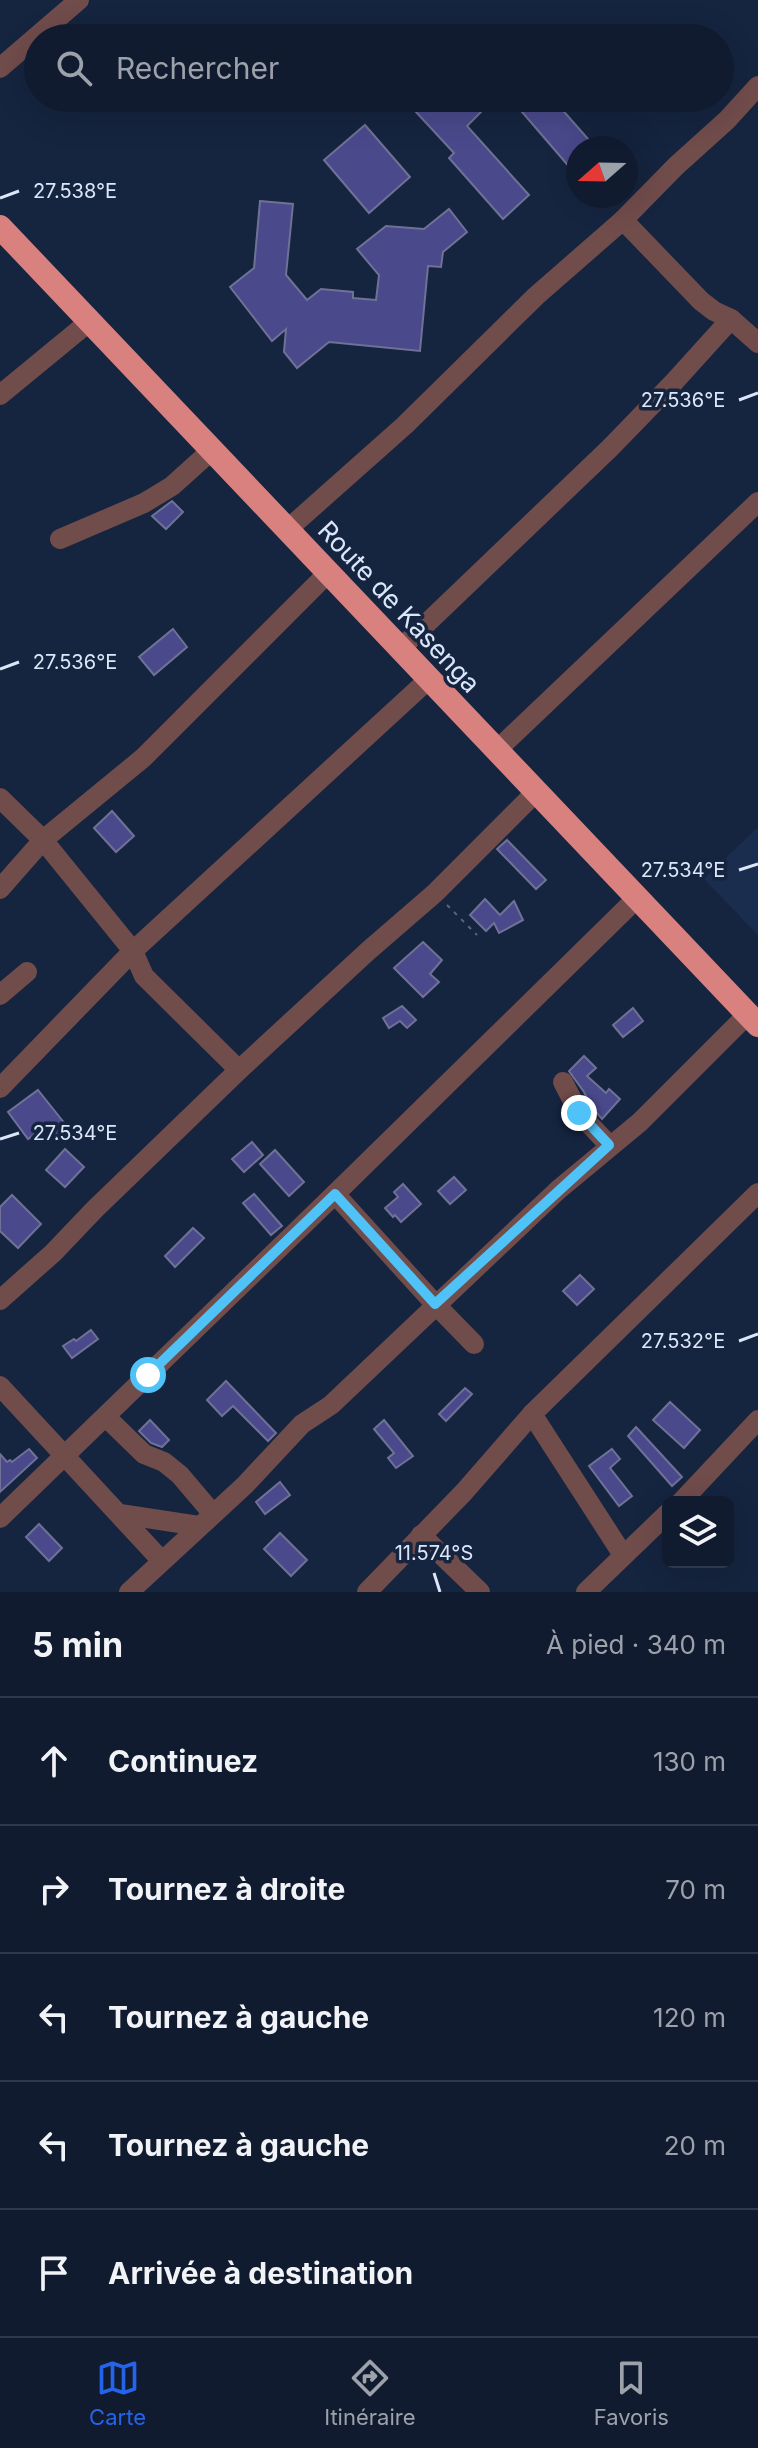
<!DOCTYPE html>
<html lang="fr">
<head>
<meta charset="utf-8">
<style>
  body { margin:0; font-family:Inter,sans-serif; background:#1e283b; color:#f1f3f6 }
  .controls { position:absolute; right:24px; bottom:24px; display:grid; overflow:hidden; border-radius:12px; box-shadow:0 8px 32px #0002 }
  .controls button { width:72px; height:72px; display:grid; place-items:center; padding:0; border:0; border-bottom:2px solid #30394b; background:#101b2f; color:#f1f3f6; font:40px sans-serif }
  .compass { position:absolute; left:566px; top:136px; width:72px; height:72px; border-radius:50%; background:#101b2f; box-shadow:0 8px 32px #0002; rotate:250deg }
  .stop { position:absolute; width:24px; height:24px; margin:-18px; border:6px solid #4fc3f7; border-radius:50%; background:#fff }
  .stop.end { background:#4fc3f7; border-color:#fff; box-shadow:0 2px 8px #0008 }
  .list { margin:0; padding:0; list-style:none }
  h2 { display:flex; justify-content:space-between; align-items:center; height:104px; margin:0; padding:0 32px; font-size:34px }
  h2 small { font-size:26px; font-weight:400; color:#9ca1aa }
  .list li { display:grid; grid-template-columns:52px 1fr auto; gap:24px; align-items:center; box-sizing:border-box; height:128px; padding:0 32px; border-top:2px solid #30394b }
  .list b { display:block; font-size:30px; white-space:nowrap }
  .list em { font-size:26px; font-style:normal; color:#9ca1aa }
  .icon { flex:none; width:44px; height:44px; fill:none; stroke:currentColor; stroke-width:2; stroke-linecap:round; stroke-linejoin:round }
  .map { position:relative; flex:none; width:758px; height:1592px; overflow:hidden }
  .search { position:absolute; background:#101b2f; box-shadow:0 8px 32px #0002; left:24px; right:24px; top:24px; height:88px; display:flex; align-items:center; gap:20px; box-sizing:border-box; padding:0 28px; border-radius:44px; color:#9ca1aa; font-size:30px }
  .sheet { height:744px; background:#101b2f }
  nav { display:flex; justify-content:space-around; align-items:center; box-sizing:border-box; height:112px; border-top:2px solid #30394b; background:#101b2f; font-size:22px; color:#9ca1aa }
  nav a { display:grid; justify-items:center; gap:4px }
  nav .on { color:#2563eb }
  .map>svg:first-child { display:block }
  .built { fill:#1b2d4e }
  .building { fill:#4a498c; stroke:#6f7196; stroke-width:2 }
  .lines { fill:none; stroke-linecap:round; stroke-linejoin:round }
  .path { stroke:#58657d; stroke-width:2; stroke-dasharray:4 6; stroke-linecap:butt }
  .minor { stroke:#704c4b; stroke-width:20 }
  .highway { stroke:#d9817f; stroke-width:24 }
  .route { stroke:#4fc3f7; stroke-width:10 }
  .ticks { fill:none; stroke:#dce6f9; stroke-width:3 }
  .labels { text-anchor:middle; stroke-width:7; stroke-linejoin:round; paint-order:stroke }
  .street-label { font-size:26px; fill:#dce6f9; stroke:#15243f }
  .ticks-label { font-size:20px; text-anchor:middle; fill:#dce6f9; stroke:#15243f; stroke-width:7; stroke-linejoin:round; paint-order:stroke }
</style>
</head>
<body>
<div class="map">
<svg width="758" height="1592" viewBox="0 0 758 1592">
  <rect width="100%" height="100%" fill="#15243f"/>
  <polygon class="built" points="758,827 758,935 704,879"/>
  <g class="building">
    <polygon points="403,98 483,98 476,104 482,111 467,126 529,195 503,219 449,158 454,153"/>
    <polygon points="510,98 552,98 596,148 578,148 578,177"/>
    <polygon points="365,125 410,177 369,213 324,160"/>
    <polygon points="260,201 293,204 286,275 307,300 321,289 353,292 353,298 376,300 379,275 357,249 386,226 424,229 449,209 467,232 443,252 441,267 428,266 420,351 329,342 297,368 284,352 286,329 272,341 230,287 254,268"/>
    <polygon points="172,501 183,512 166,529 152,516"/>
    <polygon points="173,629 187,647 154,675 139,657"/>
    <polygon points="112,811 134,836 116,852 94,828"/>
    <polygon points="507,840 546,880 536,889 497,849"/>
    <polygon points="485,899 500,915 514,901 523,920 499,933 494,923 486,931 470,915"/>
    <polygon points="423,942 442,960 430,974 439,982 423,997 394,968"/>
    <polygon points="402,1006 416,1020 407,1028 400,1021 389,1028 383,1018"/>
    <polygon points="633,1008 643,1021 623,1037 613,1025"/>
    <polygon points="584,1056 596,1068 587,1076 606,1093 609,1089 620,1099 602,1119 590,1105 584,1092 569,1071"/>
    <polygon points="38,1090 69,1129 59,1139 46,1126 28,1139 8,1112"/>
    <polygon points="252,1142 263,1155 244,1172 232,1159"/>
    <polygon points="65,1149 84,1167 65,1187 46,1170"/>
    <polygon points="275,1150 304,1182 289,1196 260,1164"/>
    <polygon points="454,1177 466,1190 450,1204 438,1191"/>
    <polygon points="403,1184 421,1204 401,1222 395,1215 393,1217 385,1208 398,1197 394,1192"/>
    <polygon points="254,1194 282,1226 271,1235 243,1203"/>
    <polygon points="12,1195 41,1224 18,1248 0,1231 0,1207"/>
    <polygon points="193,1228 204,1238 175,1267 165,1256"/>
    <polygon points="580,1275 594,1289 577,1305 563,1291"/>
    <polygon points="91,1330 98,1339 72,1358 63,1346 74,1339 76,1341"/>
    <polygon points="226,1381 276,1433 268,1441 233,1406 222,1416 207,1400"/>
    <polygon points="465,1388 472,1394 446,1421 439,1414"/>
    <polygon points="670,1402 700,1430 684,1448 653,1420"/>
    <polygon points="150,1420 169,1440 162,1447 151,1443 139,1431"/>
    <polygon points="384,1420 413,1456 396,1468 388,1458 394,1453 374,1429"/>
    <polygon points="636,1427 682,1477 672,1486 628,1436"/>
    <polygon points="29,1449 37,1458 0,1492 0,1454 7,1462 10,1460 12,1462"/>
    <polygon points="612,1449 620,1459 610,1468 632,1496 619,1506 589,1466"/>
    <polygon points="280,1482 290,1495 265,1514 256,1502"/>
    <polygon points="39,1524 62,1548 49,1561 26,1537"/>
    <polygon points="280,1533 307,1560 291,1576 264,1549"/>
  </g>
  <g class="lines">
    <polyline class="path" points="447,905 477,935"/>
    <g class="minor">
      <polyline points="0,68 79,0"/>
      <polyline points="623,220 701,301 714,311 731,319 758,343"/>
      <polyline points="0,395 90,321"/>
      <polyline points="288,529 405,425 536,296 623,220 676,166 727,120 758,86"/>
      <polyline points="60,539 144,503 172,486 212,450"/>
      <polyline points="400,649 610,448 674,382 731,319"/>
      <polyline points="497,750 758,502"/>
      <polyline points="0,798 43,840 133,951 144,976 239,1070"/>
      <polyline points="0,889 43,840 143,758 328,573"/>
      <polyline points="0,995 27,972"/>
      <polyline points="563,1082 579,1113 609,1145"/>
      <polyline points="0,1088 133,951 429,679"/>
      <polyline points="335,1194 435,1304 474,1344"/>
      <polyline points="0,1300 53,1253 95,1209 239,1070 368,951 435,893 537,791"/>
      <polyline points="0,1386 161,1560"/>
      <polyline points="532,1414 623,1555"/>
      <polyline points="106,1417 144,1454 164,1462 180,1475 213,1514"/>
      <polyline points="681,1502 758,1420"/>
      <polyline points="120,1514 199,1526"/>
      <polyline points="0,1518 335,1194 638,897"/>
      <polyline points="421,1535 480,1592"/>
      <polyline points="129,1592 245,1485 302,1424 331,1405 558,1190 640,1122 748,1014"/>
      <polyline points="367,1592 464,1492 532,1414 758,1193"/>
      <polyline points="586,1592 668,1513"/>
    </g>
    <polyline class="highway" points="0,227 758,1025"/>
  </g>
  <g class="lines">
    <polyline class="route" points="148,1375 335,1194 435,1304 609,1145 579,1113"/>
  </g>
  <path class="ticks" d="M0,198L19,191M739,400L758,393M0,669L19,662M739,870L758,864M0,1139L19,1133M739,1341L758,1334M434,1573L440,1592"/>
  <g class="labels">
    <g class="street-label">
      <text transform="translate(399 607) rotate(47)" y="9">Route de Kasenga</text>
    </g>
  </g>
  <g class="ticks-label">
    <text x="75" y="198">27.538°E</text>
    <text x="683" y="407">27.536°E</text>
    <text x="75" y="669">27.536°E</text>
    <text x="683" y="877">27.534°E</text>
    <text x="75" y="1140">27.534°E</text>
    <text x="683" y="1348">27.532°E</text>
    <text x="434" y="1560">11.574°S</text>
  </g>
</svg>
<div class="controls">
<button><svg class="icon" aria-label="layers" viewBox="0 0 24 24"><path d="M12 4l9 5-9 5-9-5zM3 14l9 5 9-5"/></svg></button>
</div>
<svg class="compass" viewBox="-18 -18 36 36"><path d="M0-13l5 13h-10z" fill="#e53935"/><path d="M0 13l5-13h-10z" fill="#9ca1aa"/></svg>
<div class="stop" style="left:148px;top:1375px"></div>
<div class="stop end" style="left:579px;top:1113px"></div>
<div class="search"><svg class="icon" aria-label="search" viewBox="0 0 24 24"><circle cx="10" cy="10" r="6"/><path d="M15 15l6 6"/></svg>Rechercher</div>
</div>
<section class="sheet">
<h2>5 min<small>À pied · 340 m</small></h2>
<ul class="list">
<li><svg class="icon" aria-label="ahead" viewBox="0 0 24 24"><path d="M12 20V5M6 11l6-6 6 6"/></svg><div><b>Continuez</b></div><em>130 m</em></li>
<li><svg class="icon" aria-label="right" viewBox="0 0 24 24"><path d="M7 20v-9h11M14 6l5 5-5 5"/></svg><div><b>Tournez à droite</b></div><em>70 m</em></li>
<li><svg class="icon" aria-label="left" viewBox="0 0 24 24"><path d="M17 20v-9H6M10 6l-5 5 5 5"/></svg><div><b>Tournez à gauche</b></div><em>120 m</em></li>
<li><svg class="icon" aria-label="left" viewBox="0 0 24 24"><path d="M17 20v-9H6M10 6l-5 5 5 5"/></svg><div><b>Tournez à gauche</b></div><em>20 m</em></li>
<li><svg class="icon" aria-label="arrive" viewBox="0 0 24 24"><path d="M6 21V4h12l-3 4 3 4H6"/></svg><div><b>Arrivée à destination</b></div></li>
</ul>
</section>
<nav>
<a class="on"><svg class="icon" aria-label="map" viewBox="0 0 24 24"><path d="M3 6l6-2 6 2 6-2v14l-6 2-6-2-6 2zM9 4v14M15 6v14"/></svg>Carte</a>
<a><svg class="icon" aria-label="directions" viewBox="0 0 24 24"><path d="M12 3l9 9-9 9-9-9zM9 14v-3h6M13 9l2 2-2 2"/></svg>Itinéraire</a>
<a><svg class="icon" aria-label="saved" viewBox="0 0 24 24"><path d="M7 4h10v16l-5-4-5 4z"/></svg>Favoris</a>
</nav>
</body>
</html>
